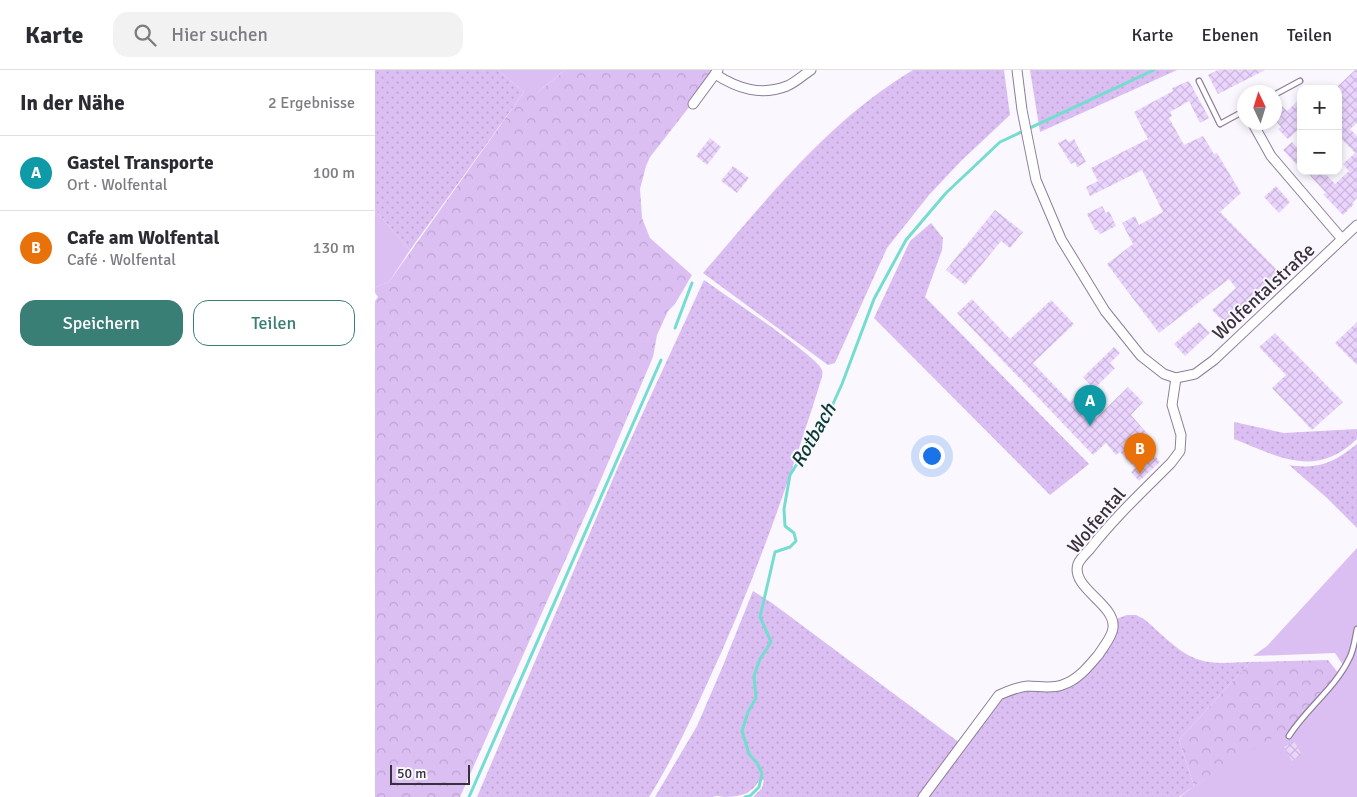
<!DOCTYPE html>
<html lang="de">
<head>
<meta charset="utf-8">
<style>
  body { margin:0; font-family:Signika,sans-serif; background:#f2f2f3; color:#2b2b33 }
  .controls { position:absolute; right:15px; top:15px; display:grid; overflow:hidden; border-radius:10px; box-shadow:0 2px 8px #0003 }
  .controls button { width:45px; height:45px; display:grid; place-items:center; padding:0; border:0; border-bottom:1px solid #e1e1e2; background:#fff; color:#2b2b33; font:25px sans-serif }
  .compass { position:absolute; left:862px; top:15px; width:45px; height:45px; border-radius:50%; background:#fff; box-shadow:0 2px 8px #0003; rotate:356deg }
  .scale { position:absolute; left:15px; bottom:12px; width:80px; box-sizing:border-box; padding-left:5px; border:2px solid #37303d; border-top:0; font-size:14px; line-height:18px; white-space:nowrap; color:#37303d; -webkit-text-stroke:4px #faf7fe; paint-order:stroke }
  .you { position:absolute; left:556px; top:385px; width:18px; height:18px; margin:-12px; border:4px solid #fff; border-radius:50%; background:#1a73e8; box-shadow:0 0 0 8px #1a73e833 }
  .badge { display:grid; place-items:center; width:32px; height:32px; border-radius:50%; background:#3a7f76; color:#fff; font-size:16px; font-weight:700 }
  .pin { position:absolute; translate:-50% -41px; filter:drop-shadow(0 1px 2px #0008) }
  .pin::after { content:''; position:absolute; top:26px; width:18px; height:15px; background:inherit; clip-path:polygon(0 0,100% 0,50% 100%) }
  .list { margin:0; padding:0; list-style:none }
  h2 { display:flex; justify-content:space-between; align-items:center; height:65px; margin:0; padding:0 20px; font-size:21px }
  h2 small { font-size:16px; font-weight:400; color:#7c7c81 }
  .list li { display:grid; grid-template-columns:32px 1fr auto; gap:15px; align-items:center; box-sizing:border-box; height:75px; padding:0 20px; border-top:1px solid #e1e1e2 }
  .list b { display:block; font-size:19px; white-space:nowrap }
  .list p { margin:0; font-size:16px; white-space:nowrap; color:#7c7c81 }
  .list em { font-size:16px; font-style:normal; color:#7c7c81 }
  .actions { display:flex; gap:10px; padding:15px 20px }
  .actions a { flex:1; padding:11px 0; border:1px solid #3a7f76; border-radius:15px; text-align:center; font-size:18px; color:#3a7f76 }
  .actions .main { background:#3a7f76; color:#fff }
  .icon { flex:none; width:28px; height:28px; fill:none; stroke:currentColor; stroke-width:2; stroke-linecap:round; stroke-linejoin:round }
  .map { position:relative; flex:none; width:982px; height:727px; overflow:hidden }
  header { display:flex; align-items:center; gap:30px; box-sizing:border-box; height:70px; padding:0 25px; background:#fff; border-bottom:1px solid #e1e1e2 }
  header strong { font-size:24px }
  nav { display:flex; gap:28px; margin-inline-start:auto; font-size:18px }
  .search { width:350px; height:45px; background:#f2f2f3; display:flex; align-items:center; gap:12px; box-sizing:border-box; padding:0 18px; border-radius:15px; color:#7c7c81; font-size:19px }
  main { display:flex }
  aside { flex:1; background:#fff }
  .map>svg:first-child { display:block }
  .grass { fill:url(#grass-dots) }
  .forest { fill:url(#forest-crowns) }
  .garden { fill:#dbbff3 }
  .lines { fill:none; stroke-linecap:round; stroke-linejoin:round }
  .stream { stroke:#74ddcf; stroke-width:3 }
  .building { fill:url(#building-cross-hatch) }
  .lane-casing { stroke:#8d7e9a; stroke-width:7 }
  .street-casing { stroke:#8d7e9a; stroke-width:11 }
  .lane { stroke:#fff; stroke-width:4.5 }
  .street { stroke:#fff; stroke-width:9 }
  .labels { text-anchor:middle; stroke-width:4; stroke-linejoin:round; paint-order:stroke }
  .street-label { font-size:19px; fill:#37303d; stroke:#faf7fe }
  .water-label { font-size:20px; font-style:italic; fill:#093c36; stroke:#faf7fe }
</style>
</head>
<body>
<header>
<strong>Karte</strong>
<div class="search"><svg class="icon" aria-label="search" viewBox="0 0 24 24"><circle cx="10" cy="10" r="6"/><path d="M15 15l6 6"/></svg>Hier suchen</div>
<nav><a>Karte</a><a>Ebenen</a><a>Teilen</a></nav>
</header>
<main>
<aside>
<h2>In der Nähe<small>2 Ergebnisse</small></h2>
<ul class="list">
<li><span class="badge" style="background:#0f9aa8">A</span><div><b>Gastel Transporte</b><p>Ort · Wolfental</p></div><em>100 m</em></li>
<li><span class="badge" style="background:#e8710a">B</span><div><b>Cafe am Wolfental</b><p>Café · Wolfental</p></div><em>130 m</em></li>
</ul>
<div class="actions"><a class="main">Speichern</a><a>Teilen</a></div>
</aside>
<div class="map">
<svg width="982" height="727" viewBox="0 0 982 727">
  <defs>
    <pattern id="grass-dots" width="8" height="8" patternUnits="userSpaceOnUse" patternTransform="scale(1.25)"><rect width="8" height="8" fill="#dbbff3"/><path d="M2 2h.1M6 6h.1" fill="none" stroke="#bda4d1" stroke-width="1.8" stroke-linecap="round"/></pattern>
    <pattern id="forest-crowns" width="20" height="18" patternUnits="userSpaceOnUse" patternTransform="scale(1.25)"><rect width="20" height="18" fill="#dbbff3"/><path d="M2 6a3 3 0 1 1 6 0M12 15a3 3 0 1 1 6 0" fill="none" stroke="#bda4d1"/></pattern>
    <pattern id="building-cross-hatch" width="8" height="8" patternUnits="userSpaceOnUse" patternTransform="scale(1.25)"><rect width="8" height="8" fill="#ebd5fe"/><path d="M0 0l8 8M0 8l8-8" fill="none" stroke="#cab7db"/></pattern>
  </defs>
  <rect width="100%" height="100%" fill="#faf7fe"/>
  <g class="grass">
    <polygon points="0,0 123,0 149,22 35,180 0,140"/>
    <path d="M538,0H629L635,45L586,91L554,125L512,178L460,293L453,295L328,203C392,129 454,50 538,0Z"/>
    <polygon points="655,0 802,0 665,62"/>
    <polygon points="556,153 568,168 567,180 550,227 714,394 675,425 499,248 535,171"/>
    <path d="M329,210C347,223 441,285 447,300C448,302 447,305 447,307C414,412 378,516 331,616C314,654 296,692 274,727H102L243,397Z"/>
    <path d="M859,352L909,363L982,359V369C940,409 904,387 859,369Z"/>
    <path d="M982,374V458L952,428L914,395C943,400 960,392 982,374Z"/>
    <path d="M378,521L397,533L585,673L543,727H378L387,718L389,710L384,711C376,724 365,727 350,727C345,727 343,725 338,727H280L322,656L347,598Z"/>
    <path d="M752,545H761L769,549C786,563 804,584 825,590C840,595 859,592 875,592L804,670L819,716L804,727H552L625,627L651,620L672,621L713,602L741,549Z"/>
  </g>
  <g class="forest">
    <polygon points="190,0 336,0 340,4 275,87 271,96 265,119 267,148 275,168 317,205 300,234 293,241 282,265 278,287 218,428 85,727 0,727 0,231 3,227 0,223 0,217 14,212 149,22 163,22"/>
    <polygon points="953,590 964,604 920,658 819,716 804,670 875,592"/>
  </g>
  <g class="garden">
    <polygon points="123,0 190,0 163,22 149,22"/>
    <polygon points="0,140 35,180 14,212 0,217"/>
    <polygon points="982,478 982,727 805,727 819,716 902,665 920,658 964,604 968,595 960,583 878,586 892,576"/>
  </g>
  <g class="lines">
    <g class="stream">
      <polyline points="300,258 317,213"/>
      <polyline points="94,727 286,290"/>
      <polyline points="370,727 375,726 384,717 387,703 382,693 374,684 367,661 373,642 381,628 379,606 385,589 396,572 385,547 400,482 415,477 421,471 419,463 410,456 409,439 415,405 453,345 467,314 499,229 531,170 571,123 625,72 779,0"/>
    </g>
  </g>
  <g class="building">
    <polygon points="843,0 890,0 843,24 833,5"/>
    <polygon points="980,0 982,0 982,53 975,59 982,66 982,128 977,133 979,134 968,145 948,124 951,123 931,101 948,101 960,114 974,101 968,94 980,83 963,65 963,16"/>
    <polygon points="814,11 834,48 825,53 814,31 795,42 797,46 794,48 809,75 828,66 839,84 842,83 866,123 845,142 906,204 891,218 889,216 871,233 873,235 852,255 837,240 861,218 854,209 784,263 732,194 758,174 747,153 760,146 764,155 788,142 767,100 715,126 711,117 723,111 716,98 773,69 759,42 798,21 797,18"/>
    <polygon points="926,28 926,57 913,69 903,59 906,57 900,50 900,29 912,41"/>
    <polygon points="335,68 346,77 332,95 321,86"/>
    <polygon points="691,69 694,72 699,69 711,92 702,97 700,92 696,94 683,73"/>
    <polygon points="917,72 926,82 926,99 908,80"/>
    <polygon points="358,96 374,108 362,123 346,111"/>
    <polygon points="901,116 915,132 904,143 889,127"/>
    <polygon points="727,136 731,143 734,141 741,156 725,164 722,160 720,160 712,144"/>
    <polygon points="620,140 648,162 635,178 626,171 590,215 571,200"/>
    <polygon points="597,229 635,269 676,230 699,254 658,293 695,332 700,327 721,348 753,317 768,332 756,345 777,369 771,375 785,392 764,411 756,402 760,398 745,382 741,385 731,373 718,385 582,243"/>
    <polygon points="824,252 835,263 810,286 799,274"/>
    <polygon points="982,252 982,295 960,273"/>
    <polygon points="900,263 968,332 937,360 897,318 911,305 884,277"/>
    <polygon points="739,277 745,283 735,293 740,298 719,319 708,307"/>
    <polygon points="919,671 927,685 917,691 909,677"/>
  </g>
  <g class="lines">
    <defs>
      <g id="lane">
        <polyline points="824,11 845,54 869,41"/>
        <polyline points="899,25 925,11"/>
        <path d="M914,666C931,639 960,618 974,589C979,580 980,568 982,559"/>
      </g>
      <g id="street">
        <polyline points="642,0 647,40 661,110 686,169 730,241 766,286 789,304 801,308 820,304 839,290 982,155"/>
        <path d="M340,4C363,19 386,26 412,16C421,12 428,5 436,0"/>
        <polyline points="318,34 343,0"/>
        <polyline points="877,52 896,86 967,169"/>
        <path d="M548,727L624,625C633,621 642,617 653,616C664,616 676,619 687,615C703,610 713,597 724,584C729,576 737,567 738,558C741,534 695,518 703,494C705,489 711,483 715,479C739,448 768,421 796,393L805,381L806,365L797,335L801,308"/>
      </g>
    </defs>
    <use href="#lane" class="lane-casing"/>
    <use href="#street" class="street-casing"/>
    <use href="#lane" class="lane"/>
    <use href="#street" class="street"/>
  </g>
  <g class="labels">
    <g class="street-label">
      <text transform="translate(888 221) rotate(-43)" y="7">Wolfentalstraße</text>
      <text transform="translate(721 450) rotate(-50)" y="7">Wolfental</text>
    </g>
    <g class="water-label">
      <text transform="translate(438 365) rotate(-60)" y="7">Rotbach</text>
    </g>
  </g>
</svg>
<div class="controls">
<button>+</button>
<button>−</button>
</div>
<svg class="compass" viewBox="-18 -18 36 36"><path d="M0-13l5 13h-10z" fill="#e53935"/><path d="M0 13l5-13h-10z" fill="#7c7c81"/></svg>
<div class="scale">50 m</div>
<div class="you"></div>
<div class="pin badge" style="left:715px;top:356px;background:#0f9aa8">A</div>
<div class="pin badge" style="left:765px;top:404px;background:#e8710a">B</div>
</div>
</main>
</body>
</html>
